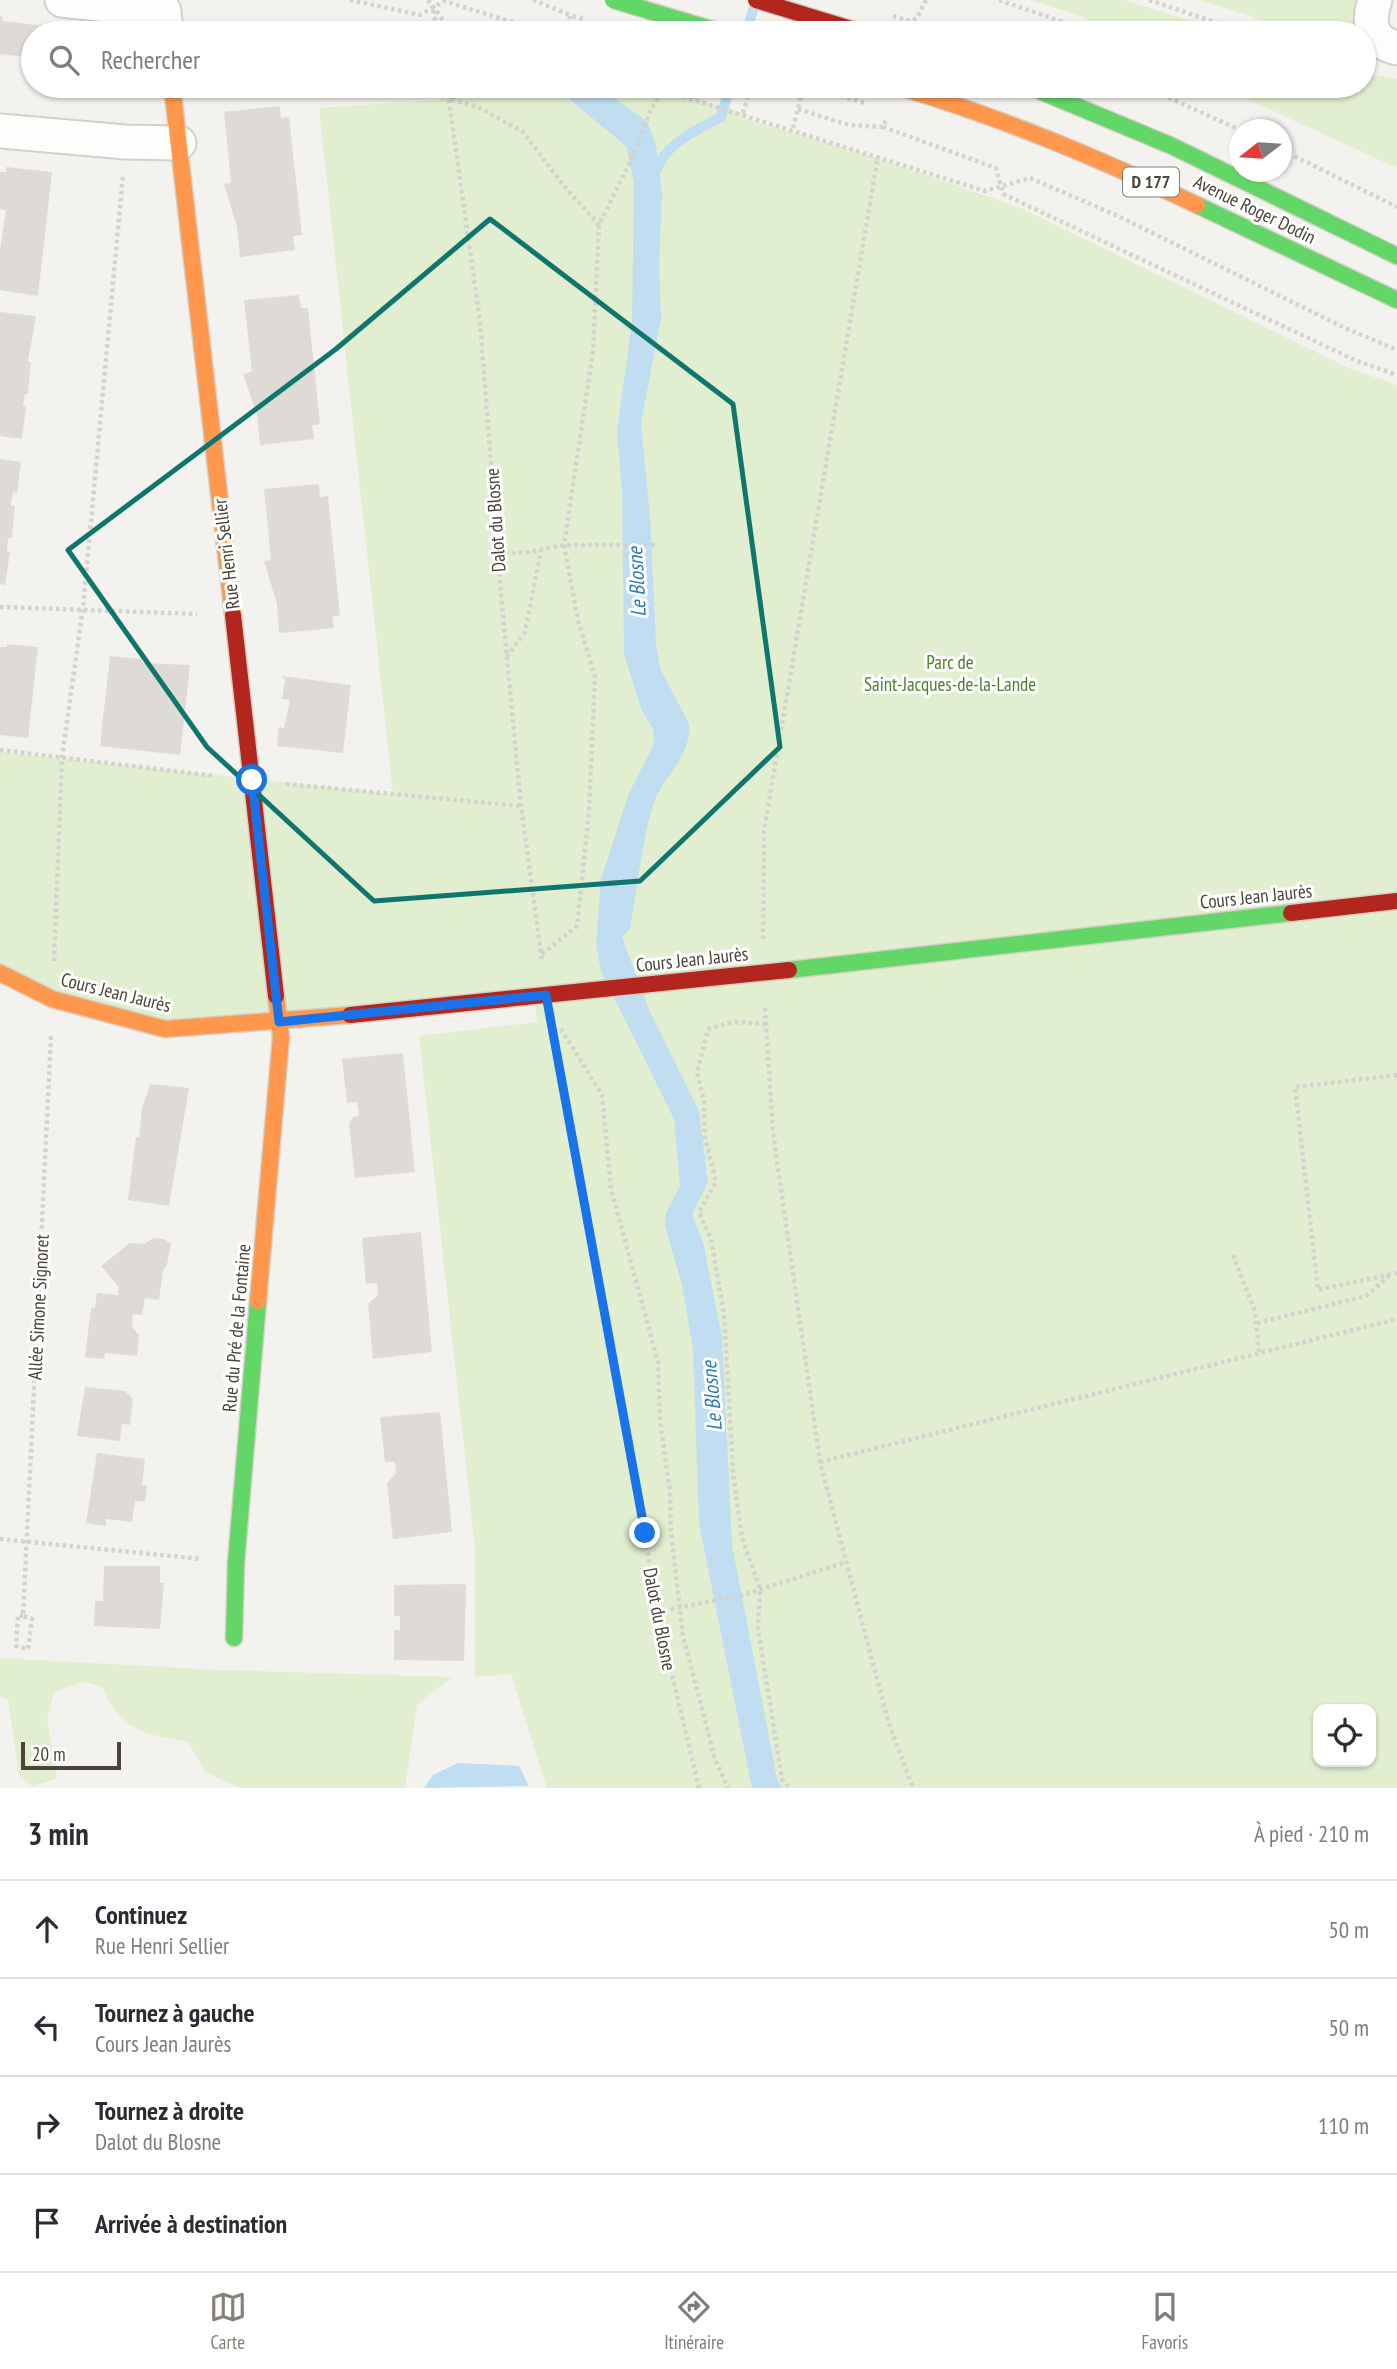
<!DOCTYPE html>
<html lang="fr">
<head>
<meta charset="utf-8">
<style>
  body { margin:0; font-family:"PT Sans Narrow",sans-serif; background:#f7f7f7; color:#2b2b33 }
  .controls { position:absolute; right:21px; bottom:21px; display:grid; overflow:hidden; border-radius:14px; box-shadow:0 2px 5px #0004 }
  .controls button { width:63px; height:63px; display:grid; place-items:center; padding:0; border:0; border-bottom:2px solid #e1e1e2; background:#fff; color:#2b2b33; font:35px sans-serif }
  .compass { position:absolute; left:1229px; top:119px; width:63px; height:63px; border-radius:50%; background:#fff; box-shadow:0 2px 5px #0004; rotate:253deg }
  .scale { position:absolute; left:21px; bottom:18px; width:100px; box-sizing:border-box; padding-left:7px; border:4px solid #4b4439; border-top:0; font-size:19px; line-height:24px; white-space:nowrap; color:#4b4439; -webkit-text-stroke:5px #fff; paint-order:stroke }
  .stop { position:absolute; width:21px; height:21px; margin:-16px; border:5px solid #1a73e8; border-radius:50%; background:#fff }
  .stop.end { background:#1a73e8; border-color:#fff; box-shadow:0 2px 7px #0008 }
  .list { margin:0; padding:0; list-style:none }
  h2 { display:flex; justify-content:space-between; align-items:center; height:91px; margin:0; padding:0 28px; font-size:30px }
  h2 small { font-size:23px; font-weight:400; color:#7c7c81 }
  .list li { display:grid; grid-template-columns:46px 1fr auto; gap:21px; align-items:center; box-sizing:border-box; height:98px; padding:0 28px; border-top:2px solid #e1e1e2 }
  .list b { display:block; font-size:26px; white-space:nowrap }
  .list p { margin:0; font-size:23px; white-space:nowrap; color:#7c7c81 }
  .list em { font-size:23px; font-style:normal; color:#7c7c81 }
  .icon { flex:none; width:38px; height:38px; fill:none; stroke:currentColor; stroke-width:2; stroke-linecap:round; stroke-linejoin:round }
  .map { position:relative; flex:none; width:1397px; height:1788px; overflow:hidden }
  .search { position:absolute; background:#fff; box-shadow:0 2px 5px #0004; left:21px; right:21px; top:21px; height:77px; display:flex; align-items:center; gap:18px; box-sizing:border-box; padding:0 24px; border-radius:38px; color:#7c7c81; font-size:26px }
  .sheet { height:483px; background:#fff }
  nav { display:flex; justify-content:space-around; align-items:center; box-sizing:border-box; height:98px; border-top:2px solid #e1e1e2; background:#fff; font-size:19px; color:#7c7c81 }
  nav a { display:grid; justify-items:center; gap:4px }
  nav .on { color:#868178 }
  .map>svg:first-child { display:block }
  .green { fill:#e1eecf; fill-rule:evenodd }
  .water { fill:#c0ddf1 }
  .lines { fill:none; stroke-linecap:round; stroke-linejoin:round }
  .stream { stroke:#c0ddf1; stroke-width:10 }
  .building { fill:#dedbd6 }
  .street-casing { stroke:#d2d0cb; stroke-width:37 }
  .fast-casing { stroke:#d3cfc5; stroke-width:19 }
  .slow-casing { stroke:#d3cfc5; stroke-width:19 }
  .jam-casing { stroke:#d3cfc5; stroke-width:19 }
  .path { stroke:#d3d2cc; stroke-width:4.5; stroke-dasharray:3.5 3.5; stroke-linecap:butt }
  .street { stroke:#fdfdfc; stroke-width:33 }
  .fast { stroke:#63d668; stroke-width:16 }
  .slow { stroke:#ff974d; stroke-width:16 }
  .jam { stroke:#b3261e; stroke-width:16 }
  .fast-bridge-casing { stroke:#d6cebb; stroke-width:19; stroke-linecap:butt }
  .jam-bridge-casing { stroke:#d6cebb; stroke-width:19; stroke-linecap:butt }
  .fast-bridge { stroke:#63d668; stroke-width:16 }
  .jam-bridge { stroke:#b3261e; stroke-width:16 }
  .route { stroke:#1a73e8; stroke-width:9 }
  .marked { fill:none; stroke:#0f766e; stroke-width:5; stroke-linejoin:round }
  .labels { text-anchor:middle; stroke-width:6; stroke-linejoin:round; paint-order:stroke }
  .shield { fill:#fff; stroke:#817c74; stroke-width:2 }
  .shield-label { font-size:18px; font-weight:bold; fill:#4b4439 }
  .street-label { font-size:19px; fill:#4b4439; stroke:#fff }
  .park-label { font-size:19px; fill:#4a7f2a; stroke:#fff }
  .water-label { font-size:21px; font-style:italic; fill:#2e7ab2; stroke:#fff }
</style>
</head>
<body>
<div class="map">
<svg width="1397" height="1788" viewBox="0 0 1397 1788">
  <rect width="100%" height="100%" fill="#f4f2ee"/>
  <g class="green">
    <polygon points="1030,0 1124,0 1230,33 1114,33 1072,13"/>
    <polygon points="1200,0 1365,0 1354,33 1303,33"/>
    <polygon points="1364,73 1397,79 1397,168 1219,86 1364,86"/>
    <path d="M440,86H651L743,113L741,117L877,158L1021,208L1351,369L1397,385V1788H547L511,1674L475,1677V1548L419,1036L537,1022L534,996L165,1029L0,973V752L393,794L319,108L441,100ZM1318,1709H1371V1762H1318Z"/>
    <path d="M0,1658L220,1670L452,1677L417,1705L405,1788H240L205,1772L188,1742C144,1734 121,1731 102,1687L84,1682L54,1692L47,1719L57,1779L31,1786L19,1774L8,1700L0,1696Z"/>
  </g>
  <g class="water">
    <path d="M554,86H597L647,121L656,145L662,193L659,264L661,318L641,423L650,516L656,644L660,668L689,724C691,754 671,769 658,793C645,817 636,896 630,928L622,937L650,1012L699,1111L708,1183L693,1212V1218L703,1242L722,1337L732,1545L777,1779L782,1788H752L699,1523L693,1349L682,1285L665,1226L666,1213L680,1186L674,1119L601,971L596,945L601,879L629,793L654,744L653,729L642,711L624,654L622,490L617,431L632,323L634,184L627,147Z"/>
    <polygon points="458,1763 519,1766 529,1786 424,1788 433,1775"/>
  </g>
  <g class="lines">
    <g class="stream">
      <polyline points="746,33 754,7"/>
      <path d="M655,173C665,143 695,131 721,117L730,86"/>
    </g>
  </g>
  <g class="building">
    <polygon points="0,16 3,17 2,21 73,29 71,33 33,33 33,63 27,62 27,57 0,54"/>
    <polygon points="280,106 281,118 289,117 302,235 293,236 295,250 240,257 237,227 224,184 231,183 224,112"/>
    <polygon points="6,167 52,172 38,296 0,290 0,251 6,210 0,209 0,172 6,172"/>
    <polygon points="299,295 301,308 308,308 320,424 312,425 314,439 260,445 257,415 243,374 252,371 244,300"/>
    <polygon points="0,312 36,316 28,361 31,362 28,394 25,394 23,406 26,407 22,439 0,436"/>
    <polygon points="0,459 21,462 17,493 13,492 11,505 15,506 12,538 8,538 7,551 10,552 5,585 0,584"/>
    <polygon points="319,484 320,497 328,496 340,615 332,617 334,628 279,633 277,604 264,561 271,560 264,489"/>
    <polygon points="7,644 38,647 28,738 0,735 0,647 7,647"/>
    <polygon points="110,656 142,659 142,663 190,665 180,755 100,746"/>
    <polygon points="281,676 351,685 343,753 277,746 279,727 284,728 290,700 282,699 285,680"/>
    <polygon points="403,1053 415,1172 355,1178 349,1124 352,1118 359,1115 357,1102 347,1103 342,1059"/>
    <polygon points="150,1084 189,1088 169,1206 128,1200 136,1137 139,1137 142,1109"/>
    <polygon points="421,1232 432,1352 373,1359 368,1304 378,1295 377,1283 366,1284 362,1238"/>
    <polygon points="154,1238 164,1239 171,1244 167,1265 163,1270 159,1300 145,1298 142,1315 133,1314 132,1327 139,1335 137,1356 105,1353 104,1359 85,1357 91,1308 95,1308 97,1293 118,1295 119,1287 101,1266 130,1243 144,1244"/>
    <polygon points="85,1387 125,1391 133,1399 130,1425 122,1424 120,1441 77,1436"/>
    <polygon points="440,1412 452,1532 393,1539 387,1483 396,1473 395,1462 385,1462 380,1417"/>
    <polygon points="97,1453 145,1459 142,1485 147,1486 145,1502 135,1501 132,1522 106,1519 106,1526 86,1523"/>
    <polygon points="104,1566 160,1566 160,1583 164,1583 160,1629 94,1626 95,1601 103,1601"/>
    <polygon points="459,1584 466,1585 464,1661 394,1660 394,1630 400,1630 400,1616 394,1616 394,1585"/>
  </g>
  <g class="lines">
    <defs>
      <g id="street">
        <polyline points="62,0 164,11 166,33"/>
        <path d="M1375,0C1367,23 1371,42 1397,48"/>
        <polyline points="0,131 125,142 179,143"/>
      </g>
      <g id="fast">
        <polyline points="1028,86 1172,146 1397,256"/>
        <polyline points="1197,205 1397,300"/>
        <polyline points="789,970 1291,913"/>
        <polyline points="234,1638 236,1563 258,1301"/>
      </g>
      <g id="slow">
        <polyline points="172,86 233,615"/>
        <path d="M896,86C1003,118 1096,157 1197,205"/>
        <polyline points="0,973 52,999 165,1029 350,1015"/>
        <polyline points="258,1301 281,1037 276,996"/>
      </g>
      <g id="jam">
        <polyline points="233,615 276,996"/>
        <polyline points="1291,913 1397,901"/>
        <polyline points="350,1015 789,970"/>
      </g>
    </defs>
    <use href="#street" class="street-casing"/>
    <use href="#fast" class="fast-casing"/>
    <use href="#slow" class="slow-casing"/>
    <use href="#jam" class="jam-casing"/>
    <g class="path">
      <polyline points="350,0 420,15 444,1 548,33"/>
      <polyline points="428,0 446,24 478,33"/>
      <polyline points="533,0 570,15"/>
      <polyline points="999,0 1095,33"/>
      <polyline points="1149,0 1247,33"/>
      <polyline points="433,10 438,33"/>
      <polyline points="893,16 911,21 917,18 926,0"/>
      <polyline points="569,33 570,15 584,19"/>
      <polyline points="447,86 480,322 502,606 521,806 542,961"/>
      <polyline points="462,86 449,99 478,107 523,132 564,186 599,225"/>
      <polyline points="649,86 985,191 1030,178 1118,216 1345,328 1397,350"/>
      <polyline points="807,86 865,103"/>
      <polyline points="1143,86 1240,130"/>
      <polyline points="694,98 698,86"/>
      <polyline points="798,109 849,125 883,127 887,118"/>
      <polyline points="743,113 751,86"/>
      <polyline points="883,127 996,168 1003,194 1357,361 1397,375"/>
      <polyline points="793,128 802,92"/>
      <polyline points="1282,150 1397,207"/>
      <polyline points="498,554 529,552 564,545 658,545"/>
      <polyline points="0,607 197,614"/>
      <polyline points="507,657 525,632 541,550"/>
      <polyline points="0,750 215,776"/>
      <polyline points="286,784 521,806"/>
      <polyline points="763,939 764,831 878,156"/>
      <polyline points="542,954 577,926 589,811 595,677 578,620 564,545 593,351 599,225 633,156 651,109 664,90"/>
      <polyline points="54,961 62,757 83,608 123,175"/>
      <polyline points="765,1008 773,1133 820,1462 889,1724 913,1788"/>
      <polyline points="766,1024 733,1022 708,1029 697,1073 704,1101 705,1137 716,1182 699,1212 711,1239 724,1314 733,1472 742,1538 760,1589 758,1629 782,1779 789,1788"/>
      <polyline points="552,1029 636,1480 657,1612 699,1788"/>
      <polyline points="561,1029 602,1095 611,1189 658,1362 660,1420 670,1492 671,1532 683,1636 715,1759 728,1788"/>
      <polyline points="1397,1075 1295,1087 1318,1290 1397,1273"/>
      <polyline points="1233,1255 1255,1311 1259,1352"/>
      <polyline points="1257,1323 1366,1296 1389,1276"/>
      <polyline points="820,1462 1397,1319"/>
      <polyline points="0,1539 201,1559"/>
      <polyline points="657,1612 743,1595 846,1562"/>
      <polyline points="23,1616 18,1615 16,1646 28,1649 32,1619 23,1616 51,1036"/>
    </g>
    <use href="#street" class="street"/>
    <use href="#fast" class="fast"/>
    <use href="#slow" class="slow"/>
    <use href="#jam" class="jam"/>
    <defs>
      <polyline id="fast-bridge" points="613,0 724,33"/>
      <polyline id="jam-bridge" points="756,0 864,33"/>
    </defs>
    <use href="#fast-bridge" class="fast-bridge-casing"/>
    <use href="#jam-bridge" class="jam-bridge-casing"/>
    <use href="#fast-bridge" class="fast-bridge"/>
    <use href="#jam-bridge" class="jam-bridge"/>
  </g>
  <g class="lines">
    <polyline class="route" points="252,780 279,1022 546,995 645,1533"/>
  </g>
  <path class="marked" d="M490,219L733,404L780,747L640,881L374,901L207,747L68,550L336,349Z"/>
  <g class="labels">
    <rect class="shield" x="1123" y="167.5" width="56" height="29" rx="5"/>
    <g class="shield-label">
      <text x="1151" y="188">D 177</text>
    </g>
    <g class="street-label">
      <text transform="translate(1255 209) rotate(26)" y="7">Avenue Roger Dodin</text>
      <text transform="translate(495 520) rotate(-94)" y="7">Dalot du Blosne</text>
      <text transform="translate(226 554) rotate(-97)" y="7">Rue Henri Sellier</text>
      <text transform="translate(1256 896) rotate(-6)" y="7">Cours Jean Jaurès</text>
      <text transform="translate(692 959) rotate(-6)" y="7">Cours Jean Jaurès</text>
      <text transform="translate(116 992) rotate(14)" y="7">Cours Jean Jaurès</text>
      <text transform="translate(38 1307) rotate(-87)" y="7">Allée Simone Signoret</text>
      <text transform="translate(236 1328) rotate(-85)" y="7">Rue du Pré de la Fontaine</text>
      <text transform="translate(660 1619) rotate(79)" y="7">Dalot du Blosne</text>
    </g>
    <g class="park-label">
      <text x="950" y="669">Parc de<tspan x="950" dy="22">Saint-Jacques-de-la-Lande</tspan></text>
    </g>
    <g class="water-label">
      <text transform="translate(637 582) rotate(-93)" y="7">Le Blosne</text>
      <text transform="translate(712 1396) rotate(-95)" y="7">Le Blosne</text>
    </g>
  </g>
</svg>
<div class="controls">
<button><svg class="icon" aria-label="locate" viewBox="0 0 24 24"><circle cx="12" cy="12" r="6"/><path d="M12 2v4M12 18v4M2 12h4M18 12h4"/></svg></button>
</div>
<svg class="compass" viewBox="-18 -18 36 36"><path d="M0-13l5 13h-10z" fill="#e53935"/><path d="M0 13l5-13h-10z" fill="#7c7c81"/></svg>
<div class="scale">20 m</div>
<div class="stop" style="left:252px;top:780px"></div>
<div class="stop end" style="left:645px;top:1533px"></div>
<div class="search"><svg class="icon" aria-label="search" viewBox="0 0 24 24"><circle cx="10" cy="10" r="6"/><path d="M15 15l6 6"/></svg>Rechercher</div>
</div>
<section class="sheet">
<h2>3 min<small>À pied · 210 m</small></h2>
<ul class="list">
<li><svg class="icon" aria-label="ahead" viewBox="0 0 24 24"><path d="M12 20V5M6 11l6-6 6 6"/></svg><div><b>Continuez</b><p>Rue Henri Sellier</p></div><em>50 m</em></li>
<li><svg class="icon" aria-label="left" viewBox="0 0 24 24"><path d="M17 20v-9H6M10 6l-5 5 5 5"/></svg><div><b>Tournez à gauche</b><p>Cours Jean Jaurès</p></div><em>50 m</em></li>
<li><svg class="icon" aria-label="right" viewBox="0 0 24 24"><path d="M7 20v-9h11M14 6l5 5-5 5"/></svg><div><b>Tournez à droite</b><p>Dalot du Blosne</p></div><em>110 m</em></li>
<li><svg class="icon" aria-label="arrive" viewBox="0 0 24 24"><path d="M6 21V4h12l-3 4 3 4H6"/></svg><div><b>Arrivée à destination</b></div></li>
</ul>
</section>
<nav>
<a class="on"><svg class="icon" aria-label="map" viewBox="0 0 24 24"><path d="M3 6l6-2 6 2 6-2v14l-6 2-6-2-6 2zM9 4v14M15 6v14"/></svg>Carte</a>
<a><svg class="icon" aria-label="directions" viewBox="0 0 24 24"><path d="M12 3l9 9-9 9-9-9zM9 14v-3h6M13 9l2 2-2 2"/></svg>Itinéraire</a>
<a><svg class="icon" aria-label="saved" viewBox="0 0 24 24"><path d="M7 4h10v16l-5-4-5 4z"/></svg>Favoris</a>
</nav>
</body>
</html>
